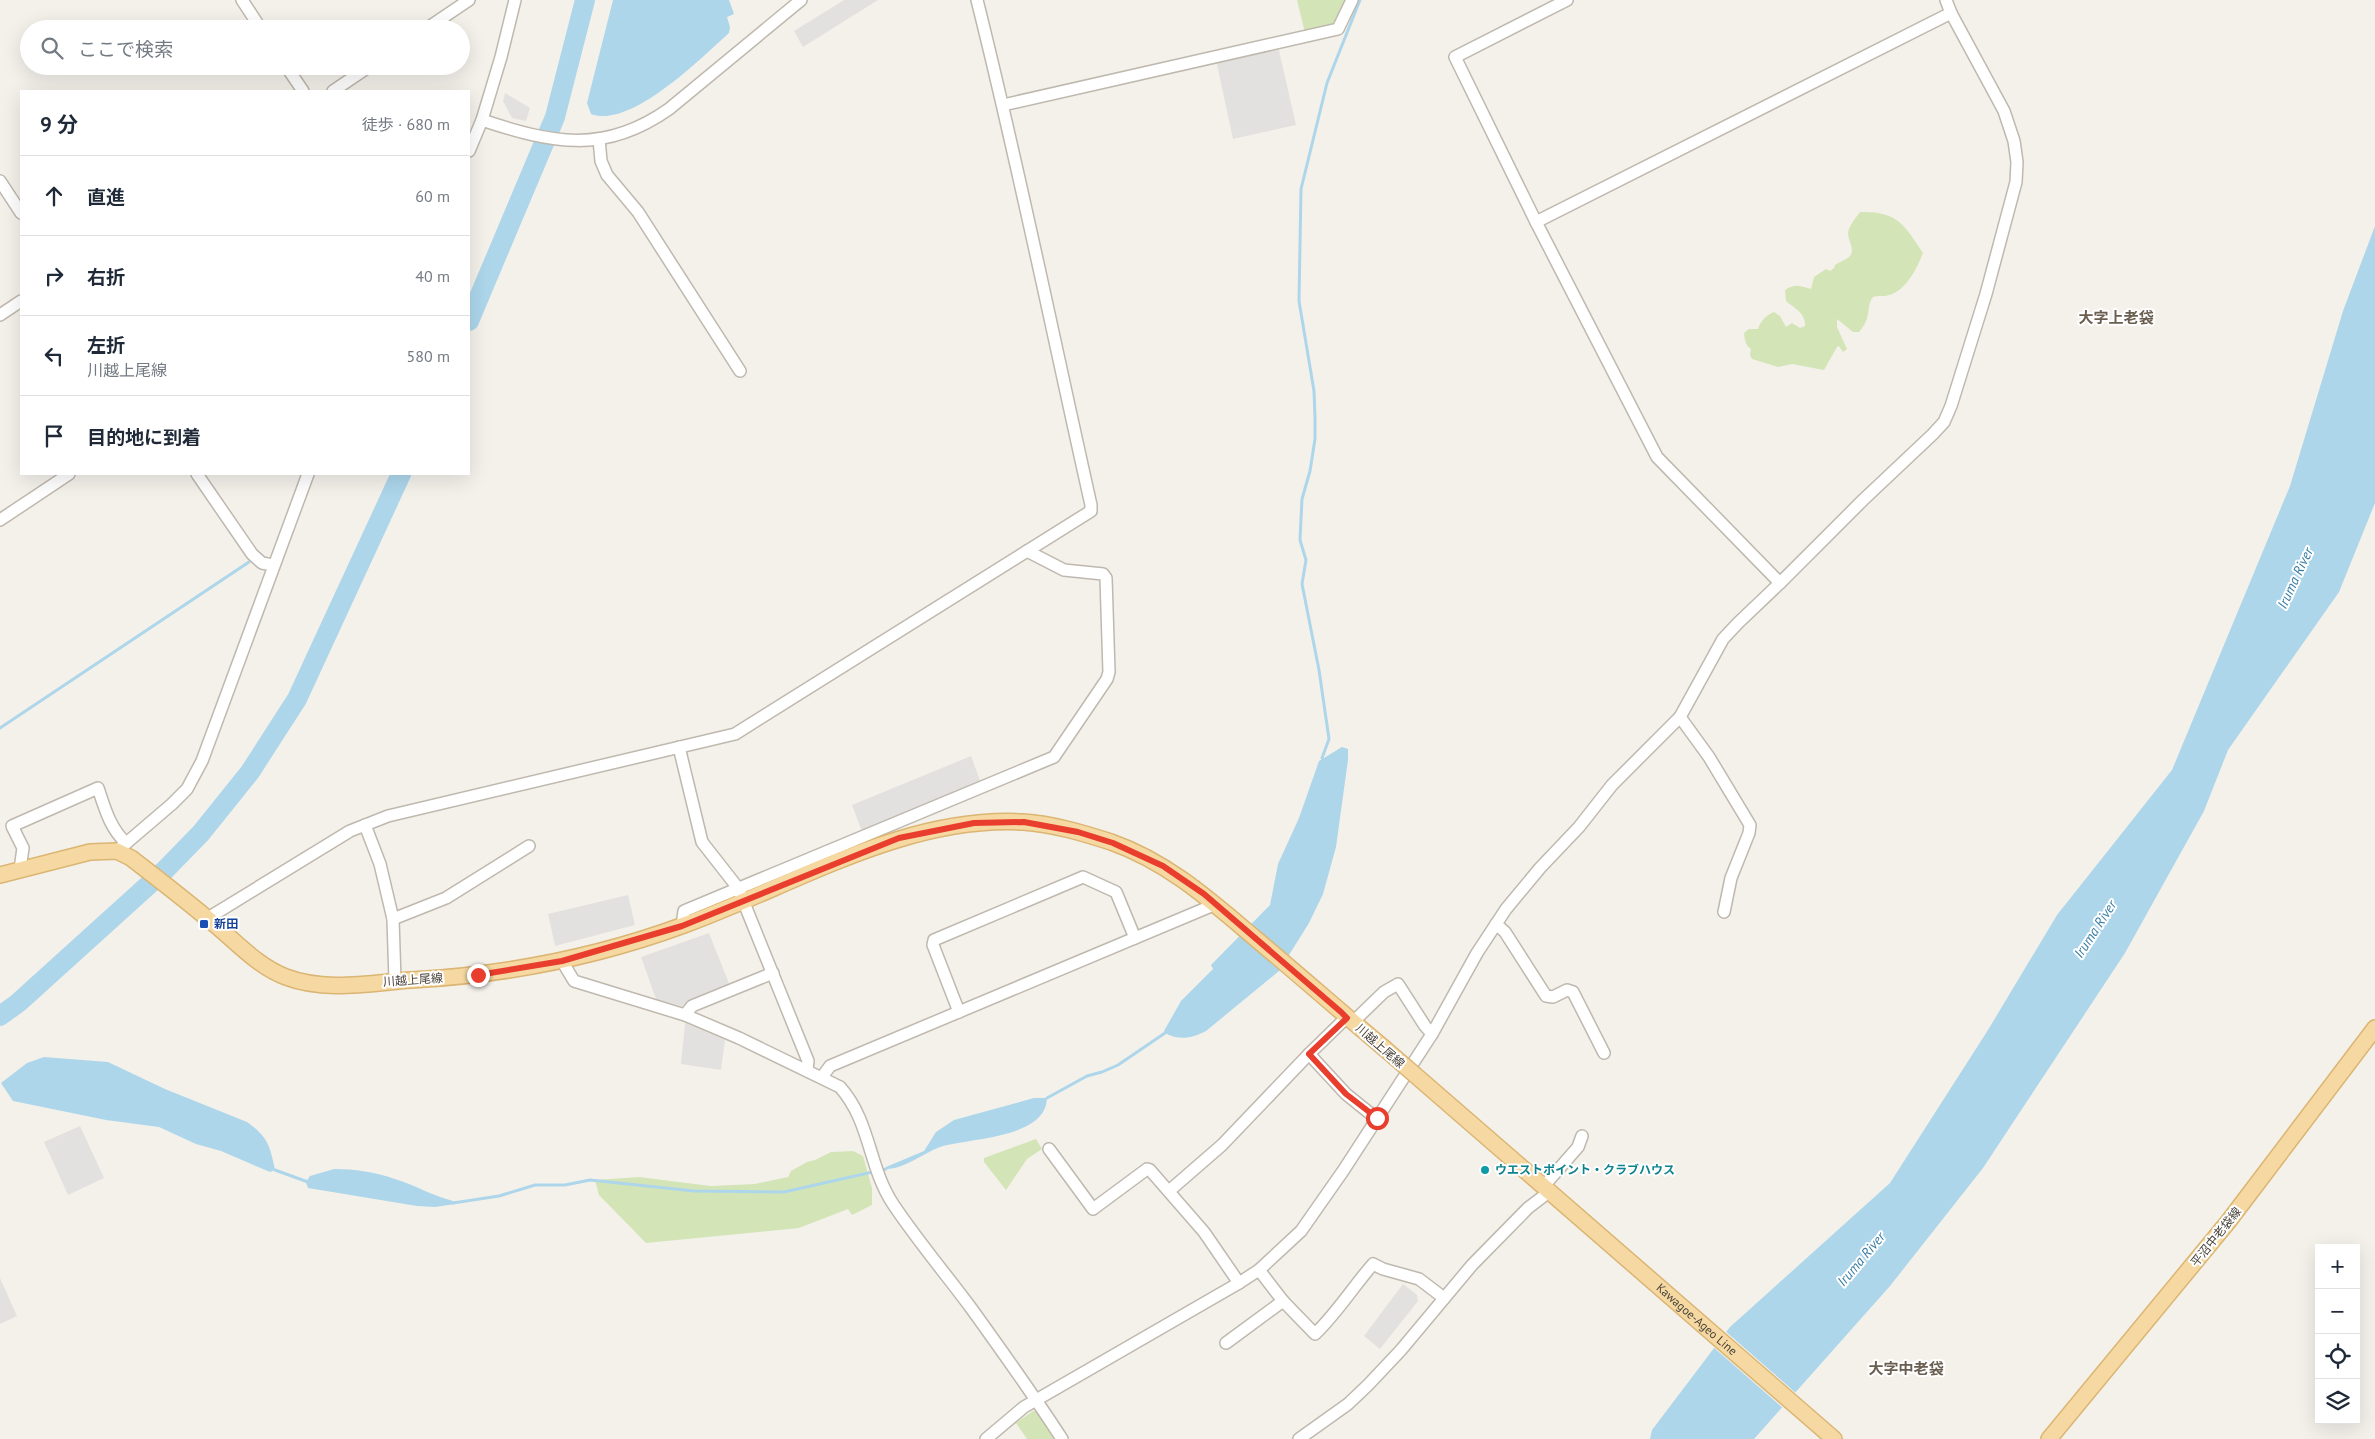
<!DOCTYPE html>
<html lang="ja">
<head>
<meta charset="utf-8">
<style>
  body { margin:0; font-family:"PT Sans","Noto Sans JP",sans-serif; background:#f6f6f7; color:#1f2937 }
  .controls { position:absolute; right:15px; bottom:15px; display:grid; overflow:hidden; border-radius:0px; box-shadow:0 5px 20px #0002 }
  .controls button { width:45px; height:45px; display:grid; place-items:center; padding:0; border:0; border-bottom:1px solid #e0e1e3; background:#fff; color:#1f2937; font:25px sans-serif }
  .stop { position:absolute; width:15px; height:15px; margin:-11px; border:4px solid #e93e2d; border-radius:50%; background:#fff }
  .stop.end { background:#e93e2d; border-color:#fff; box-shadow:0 1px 5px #0008 }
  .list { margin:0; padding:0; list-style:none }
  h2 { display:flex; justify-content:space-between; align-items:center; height:65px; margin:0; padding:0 20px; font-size:21px }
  h2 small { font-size:16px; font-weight:400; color:#747a83 }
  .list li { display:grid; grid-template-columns:32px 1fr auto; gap:15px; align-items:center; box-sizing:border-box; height:80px; padding:0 20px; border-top:1px solid #e0e1e3 }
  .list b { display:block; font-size:19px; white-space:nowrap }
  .list p { margin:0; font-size:16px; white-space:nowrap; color:#747a83 }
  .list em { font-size:16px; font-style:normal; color:#747a83 }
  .icon { flex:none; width:28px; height:28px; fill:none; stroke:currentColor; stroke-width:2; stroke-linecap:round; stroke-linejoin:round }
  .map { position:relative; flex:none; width:2375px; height:1439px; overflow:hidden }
  .search { position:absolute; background:#fff; box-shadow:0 5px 20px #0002; left:20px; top:20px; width:450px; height:55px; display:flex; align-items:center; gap:12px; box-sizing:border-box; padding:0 18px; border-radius:28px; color:#747a83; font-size:19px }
  .panel { position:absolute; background:#fff; box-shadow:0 5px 20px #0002; left:20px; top:90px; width:450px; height:385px; border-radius:0px }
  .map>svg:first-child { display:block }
  .green { fill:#d3e5b7 }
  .parking { fill:#e3e1df }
  .water { fill:#add6eb }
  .pier { fill:#f4f1eb }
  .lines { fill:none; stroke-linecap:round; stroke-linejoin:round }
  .stream { stroke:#add6eb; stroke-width:3 }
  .river { stroke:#add6eb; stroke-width:20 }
  .minor-casing { stroke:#bfb8ae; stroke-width:14 }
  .major-casing { stroke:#dbb572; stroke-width:18 }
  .minor { stroke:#fff; stroke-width:11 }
  .major { stroke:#f6d9a2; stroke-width:15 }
  .major-bridge-casing { stroke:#dbb572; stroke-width:18; stroke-linecap:butt }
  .major-bridge { stroke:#f6d9a2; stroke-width:15 }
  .route { stroke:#e93e2d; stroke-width:6 }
  .transit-dot { fill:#1a4fb4; stroke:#fff; stroke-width:2 }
  .culture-dot { fill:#0f9aa8; stroke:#fff; stroke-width:2 }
  .labels { text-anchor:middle; stroke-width:4; stroke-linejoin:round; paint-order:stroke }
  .transit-label { font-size:12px; font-weight:bold; fill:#164399; stroke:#fff; text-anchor:start }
  .street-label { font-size:12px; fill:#484139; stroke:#fff }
  .culture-label { font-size:12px; font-weight:bold; fill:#0d838f; stroke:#fff; text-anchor:start }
  .water-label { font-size:14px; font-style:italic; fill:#387da4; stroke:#fff }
  .quarter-label { font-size:15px; font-weight:bold; fill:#6a5e51; stroke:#fff }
</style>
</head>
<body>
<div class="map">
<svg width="2375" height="1439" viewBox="0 0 2375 1439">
  <rect width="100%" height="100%" fill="#f4f1eb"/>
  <g class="green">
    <polygon points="1297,0 1347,0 1335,26 1305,33"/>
    <path d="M1860,212C1897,211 1904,224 1923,253C1917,268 1907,290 1889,295C1884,297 1879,295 1873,297C1865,308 1873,316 1859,332H1853L1837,319V327L1847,349L1843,352L1839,346L1837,347L1824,370L1792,364L1778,367L1752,359L1750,355L1751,349C1745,345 1745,340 1744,333L1749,329H1758C1760,322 1766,315 1774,312L1780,316L1786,327L1792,323L1800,328L1805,326C1806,313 1794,308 1786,301L1785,290C1795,283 1800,286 1811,289L1814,277L1826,269L1830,271L1834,268L1835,265C1839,262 1846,260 1849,257C1856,250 1848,241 1848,233C1848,228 1856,217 1860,212Z"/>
    <polygon points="1036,1139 1042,1149 1027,1159 1006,1190 984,1162 984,1158"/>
    <polygon points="853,1151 863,1156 872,1188 872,1205 852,1215 848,1209 799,1228 646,1243 599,1195 595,1180 639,1177 711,1186 755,1184 788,1177 791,1171 807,1162 815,1160 831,1152"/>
    <polygon points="1033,1411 1036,1411 1055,1439 1027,1439 1016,1423"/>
  </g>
  <g class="parking">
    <polygon points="844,0 878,0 803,47 794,31"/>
    <polygon points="1278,46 1296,125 1233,139 1216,60"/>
    <polygon points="505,93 530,108 526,121 512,118 503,101"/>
    <polygon points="971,756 981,783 866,832 861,829 852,805"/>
    <polygon points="628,895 635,925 555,946 548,914"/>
    <polygon points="709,933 730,986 682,1006 656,999 641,957"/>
    <polygon points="685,1023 725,1040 721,1070 681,1064"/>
    <polygon points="80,1126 104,1178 68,1195 44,1142"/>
    <polygon points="0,1278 17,1316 0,1324"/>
    <polygon points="1403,1284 1417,1295 1418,1301 1380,1349 1364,1336"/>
  </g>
  <g class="water">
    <path d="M613,0H729L734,14L727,17L730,27L729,33C701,58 631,129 591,114L587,103Z"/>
    <polygon points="2375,226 2375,503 2339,592 2228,750 2204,811 2125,953 1983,1168 1890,1286 1754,1439 1650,1439 1652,1430 1730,1327 1890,1183 1988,1030 2057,915 2172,770 2290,486 2343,311"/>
    <path d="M1342,747L1348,749V760L1336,847L1323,894L1309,923L1279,971L1206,1031C1192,1038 1180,1041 1165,1033L1164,1031L1181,1001L1213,969L1211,965L1270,905L1278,864L1299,818L1319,761Z"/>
    <path d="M44,1057L108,1062L165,1089L247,1122C268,1137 270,1146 275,1170L270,1172L221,1151L196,1144L159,1127L106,1120L13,1101L1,1083L27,1063Z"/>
    <path d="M1034,1098H1047C1046,1138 971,1138 943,1146C924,1152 906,1169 886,1169V1167L924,1151L936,1132L954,1120Z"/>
    <path d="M334,1169C355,1169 375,1172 395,1179C415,1185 433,1196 453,1201L455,1204L435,1207L417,1206L308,1188L306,1182L310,1176Z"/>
  </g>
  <polygon class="pier" points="1724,1330 1797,1394 1784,1409 1712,1346"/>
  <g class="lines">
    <g class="stream">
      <polyline points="0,728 249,562"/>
      <polyline points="1322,758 1329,739 1319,670 1302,584 1306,560 1300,540 1302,499 1310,471 1315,439 1315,417 1314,391 1299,301 1301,189 1327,83 1360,0"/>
      <polyline points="1047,1098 1087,1076 1102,1072 1118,1065 1165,1033"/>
      <polyline points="275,1170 308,1182"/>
      <polyline points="453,1203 499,1196 535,1185 565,1185 590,1180 694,1191 784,1192 886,1169"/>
    </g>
    <g class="river">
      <polyline points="469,321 555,117 585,0"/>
      <polyline points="0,1016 18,1003 165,870 201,833 250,772 297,699 401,474"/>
    </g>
    <defs>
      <g id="minor">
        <polyline points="242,0 261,29"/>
        <polyline points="426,29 469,0"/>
        <polyline points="286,66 303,91"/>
        <polyline points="333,91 370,66"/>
        <polyline points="1003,105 1338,29 1352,0"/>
        <path d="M482,120C551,143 604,155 669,109L801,0"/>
        <polyline points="599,139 601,161 607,175 638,212 740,371"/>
        <polyline points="469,151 482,120 501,57 515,0"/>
        <polyline points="0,181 21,213"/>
        <polyline points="1536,222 1455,57 1567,0"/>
        <polyline points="0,315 21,301"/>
        <polyline points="197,474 252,554 262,563 273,565"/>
        <polyline points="0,520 69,474"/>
        <polyline points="1780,583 1657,457 1536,222 1951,13"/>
        <polyline points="1680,717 1709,757 1750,825 1749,833 1731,878 1724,912"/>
        <polyline points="679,747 702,842 738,888 808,1061 807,1070"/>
        <polyline points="365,825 380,864 393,919 395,981"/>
        <polyline points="117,851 172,804 187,789 202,761 308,474"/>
        <path d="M20,869L23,848L12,826L98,788C105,809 110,828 126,843"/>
        <path d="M208,918L350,831L388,816L735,734L1091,511V505C1053,336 1019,167 977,0"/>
        <polyline points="393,919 446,898 529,846"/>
        <polyline points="1496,924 1505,932 1546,996 1553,997 1567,990 1573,992 1604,1053"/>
        <polyline points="682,926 684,911 1054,757 1107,679 1109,672 1106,578 1103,574 1064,570 1027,551"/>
        <path d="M562,961L574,981L685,1015L739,1038L840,1087C871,1122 868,1166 893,1204C917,1240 945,1273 971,1308C1002,1351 1033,1394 1062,1439"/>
        <polyline points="959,1012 933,945 934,940 1083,877 1116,892 1135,938"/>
        <polyline points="685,1015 692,1006 773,973"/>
        <polyline points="1353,1022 1384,992 1398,984 1425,1026 1432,1034"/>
        <polyline points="1309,1054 1346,1094 1377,1119"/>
        <polyline points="822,1077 830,1066 1216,904"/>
        <polyline points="1049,1149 1093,1209 1147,1169 1150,1170 1204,1232 1239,1283"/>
        <polyline points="1543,1187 1578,1147 1582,1136"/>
        <polyline points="1169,1191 1222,1145 1309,1054 1347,1017"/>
        <path d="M1259,1270L1283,1301L1315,1334C1337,1313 1353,1287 1373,1264L1383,1269L1419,1279L1444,1298"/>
        <polyline points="1226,1343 1283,1301"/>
        <polyline points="986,1439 1024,1407 1239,1283 1259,1270 1301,1231 1343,1171 1432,1034 1477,953 1506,909 1540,868 1579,827 1612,785 1680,717 1723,639 1738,623 1780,583 1863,500 1933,434 1944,422 1951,406 1986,294 2016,182 2017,162 2014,141 2004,111 1951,13 1946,0"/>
        <polyline points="1299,1439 1348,1404 1368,1385 1401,1350 1472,1265 1528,1208 1549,1192"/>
      </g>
      <g id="major">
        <path d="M0,875L90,852L117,851L131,858C157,878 183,898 208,919C233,938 256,966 286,977C325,992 370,983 411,980C504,975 597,957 684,925C792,886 905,815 1023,822C1053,824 1083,833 1111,842C1168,862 1211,901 1256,939C1299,975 1341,1012 1384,1048"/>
        <path id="s1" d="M1520,1166L1834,1439"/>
        <polyline points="2049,1439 2228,1222 2375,1028"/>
      </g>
    </defs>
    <use href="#minor" class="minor-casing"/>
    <use href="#major" class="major-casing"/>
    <use href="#minor" class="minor"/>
    <use href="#major" class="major"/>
    <defs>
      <polyline id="major-bridge" points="1384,1048 1520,1166"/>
    </defs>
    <use href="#major-bridge" class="major-bridge-casing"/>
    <use href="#major-bridge" class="major-bridge"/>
  </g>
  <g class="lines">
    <polyline class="route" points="478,975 562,961 682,926 899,838 974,823 1024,822 1078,832 1113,843 1163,866 1204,894 1341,1012 1347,1018 1309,1054 1346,1094 1377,1118"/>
  </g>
  <rect class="transit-dot" x="199" y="919" width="10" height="10" rx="2.5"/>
  <circle class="culture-dot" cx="1485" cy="1170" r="5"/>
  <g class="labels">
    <g class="transit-label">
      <text x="214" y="928">新田</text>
    </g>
    <g class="street-label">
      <text transform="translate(413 980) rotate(-4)" y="4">川越上尾線</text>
      <text transform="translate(1380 1046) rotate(41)" y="4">川越上尾線</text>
      <text transform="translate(2216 1237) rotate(-51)" y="4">平沼中老袋線</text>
      <text dy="4" stroke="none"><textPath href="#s1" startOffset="234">Kawagoe-Ageo Line</textPath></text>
    </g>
    <g class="culture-label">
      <text x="1495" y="1174">ウエストポイント・クラブハウス</text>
    </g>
    <g class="water-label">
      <text transform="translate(2295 578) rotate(-65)" y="5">Iruma River</text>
      <text transform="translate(2095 929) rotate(-57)" y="5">Iruma River</text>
      <text transform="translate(1861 1259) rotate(-50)" y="5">Iruma River</text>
    </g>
    <g class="quarter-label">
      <text x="2116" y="323">大字上老袋</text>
      <text x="1906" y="1374">大字中老袋</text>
    </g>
  </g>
</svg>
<div class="controls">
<button>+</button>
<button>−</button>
<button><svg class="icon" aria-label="locate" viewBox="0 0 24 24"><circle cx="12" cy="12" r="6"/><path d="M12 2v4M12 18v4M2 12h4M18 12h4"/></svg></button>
<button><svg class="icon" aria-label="layers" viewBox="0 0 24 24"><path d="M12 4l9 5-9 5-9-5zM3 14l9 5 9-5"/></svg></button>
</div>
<div class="stop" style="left:1377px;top:1118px"></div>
<div class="stop end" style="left:478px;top:975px"></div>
<div class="search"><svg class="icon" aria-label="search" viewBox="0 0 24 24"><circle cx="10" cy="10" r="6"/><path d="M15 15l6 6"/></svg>ここで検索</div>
<section class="panel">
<h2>9 分<small>徒歩 · 680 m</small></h2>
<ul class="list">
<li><svg class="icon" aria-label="ahead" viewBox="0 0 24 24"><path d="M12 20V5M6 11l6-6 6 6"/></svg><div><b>直進</b></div><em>60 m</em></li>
<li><svg class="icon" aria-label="right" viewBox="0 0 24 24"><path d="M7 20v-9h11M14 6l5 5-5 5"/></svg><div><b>右折</b></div><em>40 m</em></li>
<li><svg class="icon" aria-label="left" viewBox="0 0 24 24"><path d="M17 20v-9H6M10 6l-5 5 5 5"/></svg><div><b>左折</b><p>川越上尾線</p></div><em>580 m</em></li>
<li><svg class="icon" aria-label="arrive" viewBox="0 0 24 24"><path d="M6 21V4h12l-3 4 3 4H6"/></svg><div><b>目的地に到着</b></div></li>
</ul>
</section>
</div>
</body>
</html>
